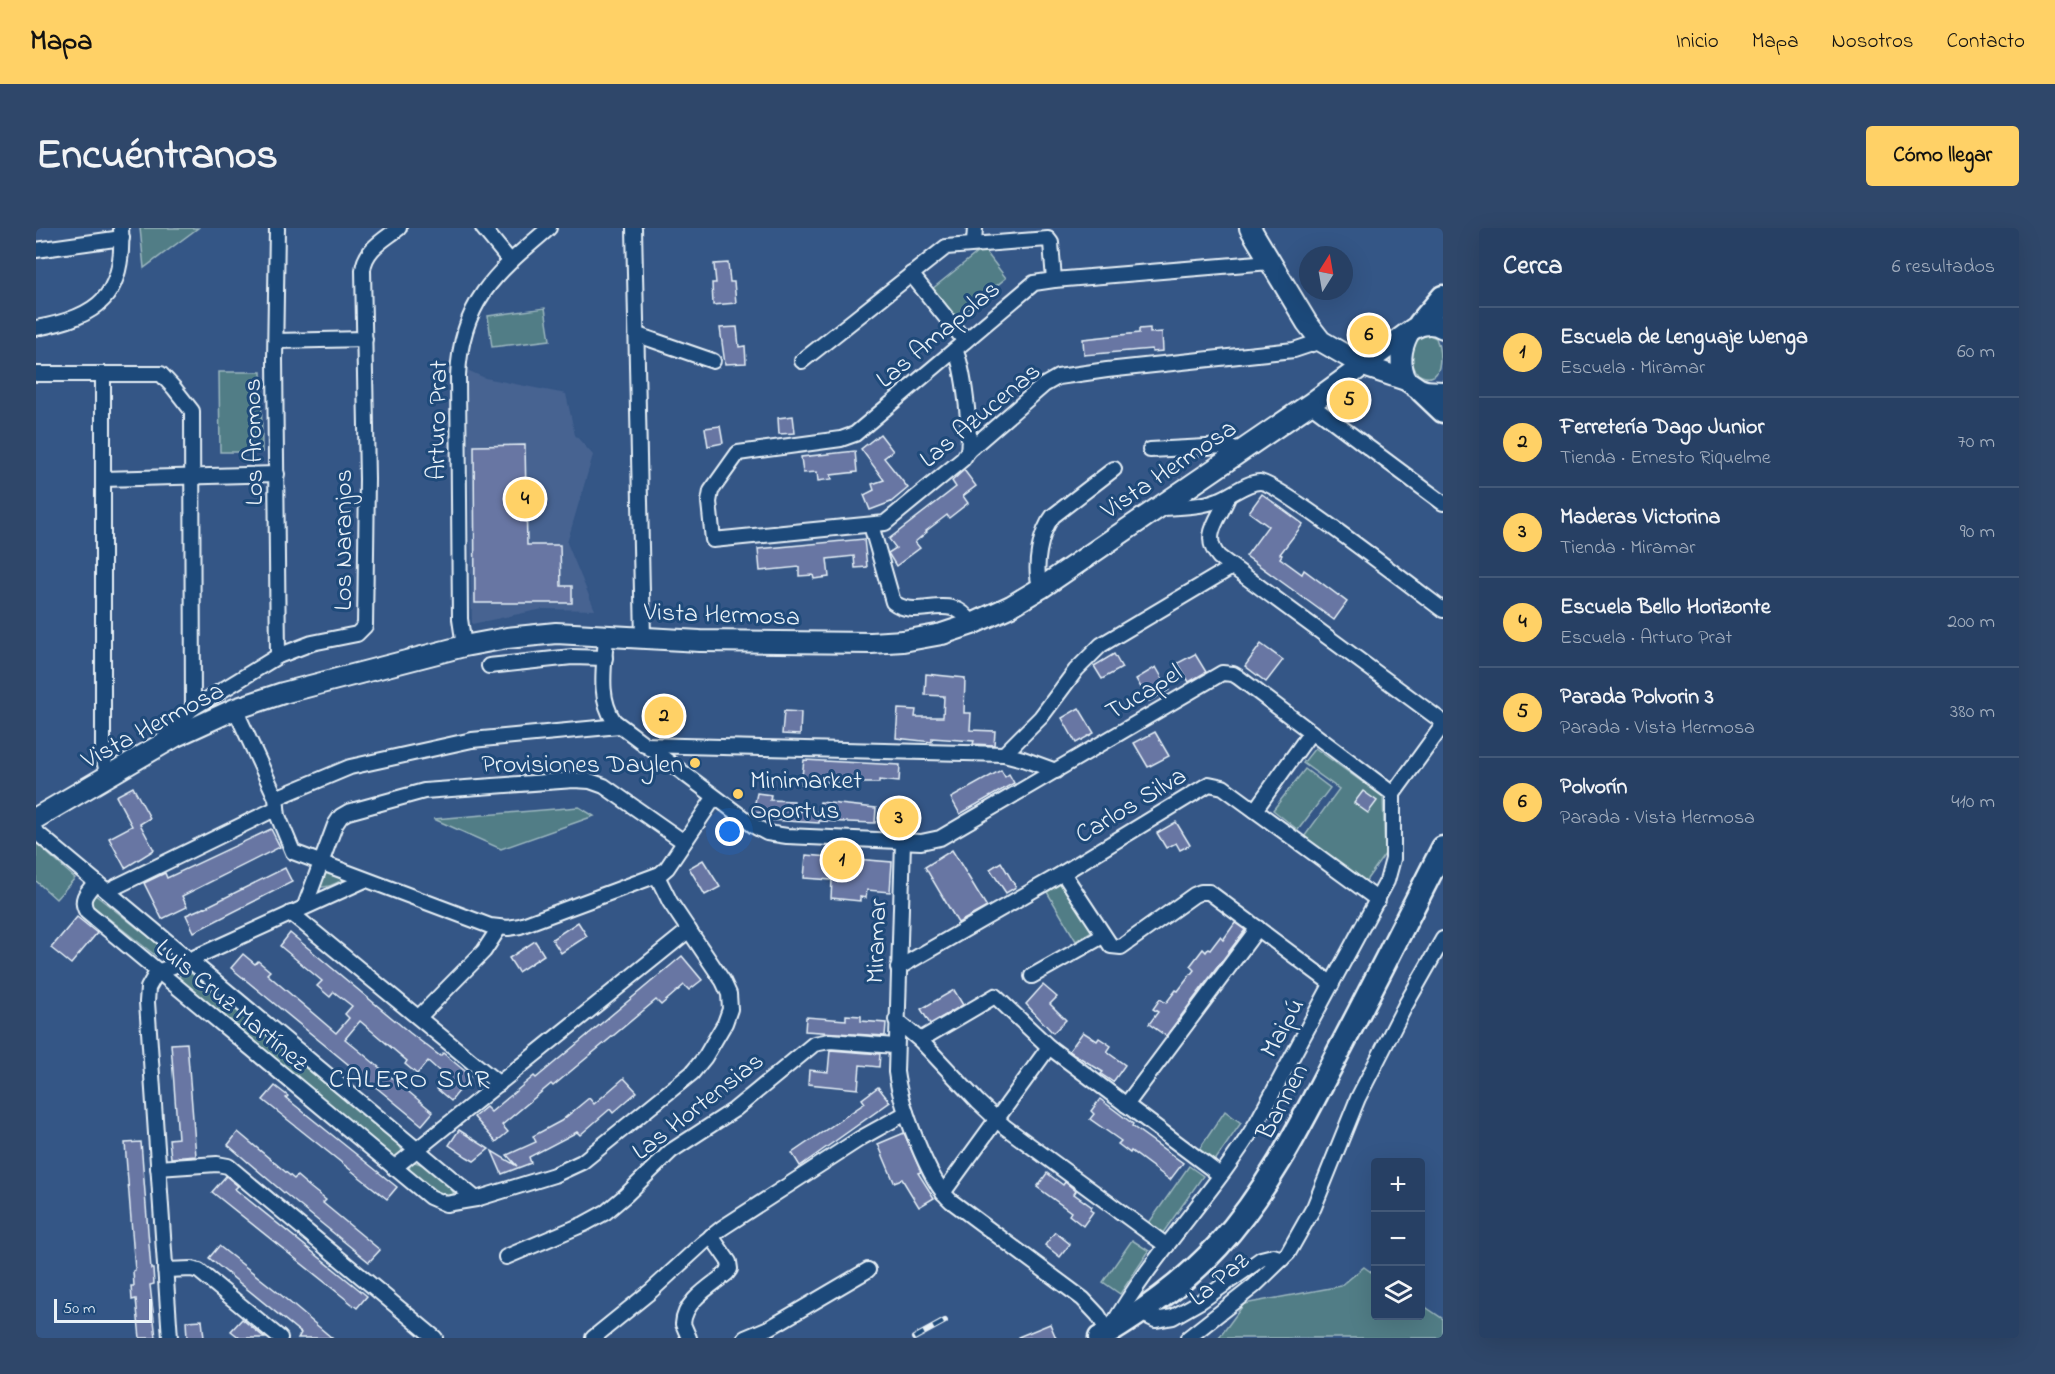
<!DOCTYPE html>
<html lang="es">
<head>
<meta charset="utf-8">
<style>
  body { margin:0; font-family:"Indie Flower",sans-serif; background:#2f476a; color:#f1f3f6 }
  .controls { position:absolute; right:18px; bottom:18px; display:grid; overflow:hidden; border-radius:6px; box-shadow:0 6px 24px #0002 }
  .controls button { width:54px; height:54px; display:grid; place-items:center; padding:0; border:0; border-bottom:2px solid #435978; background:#274064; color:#f1f3f6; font:30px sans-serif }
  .compass { position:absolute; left:1263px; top:18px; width:54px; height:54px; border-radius:50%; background:#274064; box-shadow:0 6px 24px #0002; rotate:11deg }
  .scale { position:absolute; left:18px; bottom:15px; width:98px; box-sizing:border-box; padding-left:6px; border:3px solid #e8f1f8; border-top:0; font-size:16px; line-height:21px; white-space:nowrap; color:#e8f1f8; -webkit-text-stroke:4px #1f4a7a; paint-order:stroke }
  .you { position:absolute; left:694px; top:604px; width:21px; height:21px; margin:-15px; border:4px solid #fff; border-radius:50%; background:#1a73e8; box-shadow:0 0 0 9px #1a73e833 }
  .badge { display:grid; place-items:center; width:39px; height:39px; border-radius:50%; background:#ffd166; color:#111; font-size:20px; font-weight:700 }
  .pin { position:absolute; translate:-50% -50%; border:3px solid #fff; box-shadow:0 2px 6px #0006 }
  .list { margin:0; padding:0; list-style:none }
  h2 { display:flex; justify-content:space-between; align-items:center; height:78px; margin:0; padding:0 24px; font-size:26px }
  h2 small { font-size:20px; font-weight:400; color:#a4afbf }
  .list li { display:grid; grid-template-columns:39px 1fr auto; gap:18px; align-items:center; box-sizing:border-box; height:90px; padding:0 24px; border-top:2px solid #435978 }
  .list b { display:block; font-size:22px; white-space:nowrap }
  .list p { margin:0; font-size:20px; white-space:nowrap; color:#a4afbf }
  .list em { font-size:20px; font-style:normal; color:#a4afbf }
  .icon { flex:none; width:33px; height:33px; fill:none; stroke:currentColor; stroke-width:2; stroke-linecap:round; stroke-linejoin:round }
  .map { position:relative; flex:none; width:1407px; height:1110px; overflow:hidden; border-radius:6px }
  header { display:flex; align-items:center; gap:36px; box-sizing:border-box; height:84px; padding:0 30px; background:#ffd166; color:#111 }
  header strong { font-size:28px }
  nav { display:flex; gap:33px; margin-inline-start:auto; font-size:21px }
  .intro { display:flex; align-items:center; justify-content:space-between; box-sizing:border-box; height:144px; padding:0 36px }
  h1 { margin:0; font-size:42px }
  .button { padding:15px 27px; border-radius:6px; background:#ffd166; color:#111; font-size:21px; font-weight:700 }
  main { display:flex; gap:36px; padding:0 36px }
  aside { flex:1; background:#274064; border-radius:6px; box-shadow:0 6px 24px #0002 }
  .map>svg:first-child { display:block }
  .built { fill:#466391 }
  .green { fill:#517d86; stroke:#9cb7bf; stroke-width:1.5 }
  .building { fill:#6776a3; stroke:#e8f1f8; stroke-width:1.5 }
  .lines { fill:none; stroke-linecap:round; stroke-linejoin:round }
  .street-casing { stroke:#e8f1f8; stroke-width:18 }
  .secondary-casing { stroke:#e8f1f8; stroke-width:24 }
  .primary-casing { stroke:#e8f1f8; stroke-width:27 }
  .street { stroke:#1f4a7a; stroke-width:14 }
  .secondary { stroke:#1f4a7a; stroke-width:20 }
  .primary { stroke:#1f4a7a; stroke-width:22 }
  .rail-casing { stroke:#e8f1f8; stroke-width:6 }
  .rail { stroke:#1f4a7a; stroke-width:4; stroke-dasharray:11; stroke-linecap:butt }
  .poi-dot { fill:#ffd166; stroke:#1f4a7a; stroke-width:2 }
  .labels { text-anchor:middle; stroke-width:6; stroke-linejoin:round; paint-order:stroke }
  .street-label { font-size:26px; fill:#e8f1f8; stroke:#1f4a7a }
  .poi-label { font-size:26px; fill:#e8f1f8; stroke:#1f4a7a; text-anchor:end }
  .neighbourhood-label { font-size:27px; letter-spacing:1.5px; fill:#e8f1f8; stroke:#1f4a7a }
</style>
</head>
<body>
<header>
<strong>Mapa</strong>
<nav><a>Inicio</a><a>Mapa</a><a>Nosotros</a><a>Contacto</a></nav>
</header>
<div class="intro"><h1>Encuéntranos</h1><a class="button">Cómo llegar</a></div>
<main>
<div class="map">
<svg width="1407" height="1110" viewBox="0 0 1407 1110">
  <rect width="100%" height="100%" fill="#345686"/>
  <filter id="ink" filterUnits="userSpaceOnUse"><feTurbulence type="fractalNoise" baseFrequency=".0167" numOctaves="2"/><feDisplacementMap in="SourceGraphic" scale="12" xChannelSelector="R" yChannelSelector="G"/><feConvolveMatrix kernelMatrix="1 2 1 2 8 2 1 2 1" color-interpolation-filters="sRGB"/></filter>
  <g filter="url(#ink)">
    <polygon class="built" points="431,142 449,150 530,166 539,207 557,227 531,315 559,382 507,381 436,396"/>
    <g class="green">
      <polygon points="104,0 162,0 108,40"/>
      <polygon points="947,20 970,50 920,90 896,61"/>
      <polygon points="509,80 514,112 456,119 452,88"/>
      <path d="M1394,107L1400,110C1407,126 1407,160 1382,146C1371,132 1374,109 1394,107Z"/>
      <polygon points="183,144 225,144 226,224 184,224"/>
      <polygon points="1279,520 1347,569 1349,626 1329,654 1268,609 1303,561 1267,535"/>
      <polygon points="1269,541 1294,560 1262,602 1237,582"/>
      <polygon points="543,579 558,588 465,621 398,591"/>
      <polygon points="0,615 39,650 20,671 0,653"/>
      <path d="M290,642L309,651C301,654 290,662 282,658L283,648Z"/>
      <polygon points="1027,654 1056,703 1040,713 1011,664"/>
      <polygon points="58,666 127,720 120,728 52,674"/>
      <polygon points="151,744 156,746 363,916 367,925 361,929 354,926 143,752 144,746"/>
      <polygon points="1189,883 1205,895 1176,937 1160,926"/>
      <path d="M378,934C388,935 418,958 418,968L404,969L373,944L374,937Z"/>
      <polygon points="1153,938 1167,948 1124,1009 1110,999"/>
      <polygon points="1096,1012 1113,1023 1084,1066 1067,1054"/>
      <polygon points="1328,1039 1339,1047 1340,1088 1384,1088 1385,1076 1407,1091 1407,1110 1183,1110 1208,1076 1305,1058"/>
    </g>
    <g class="building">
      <polygon points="692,35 694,54 698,54 700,75 677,77 676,55 680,55 678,36"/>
      <polygon points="701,99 703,119 709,118 710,135 689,136 684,100"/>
      <polygon points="1114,100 1114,105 1126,104 1127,123 1116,124 1116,121 1104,122 1048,127 1047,111 1103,105 1103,101"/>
      <polygon points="757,188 759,205 743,206 742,190"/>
      <polygon points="684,198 687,215 672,218 669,200"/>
      <polygon points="844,206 857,223 848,230 872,260 855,274 834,282 828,267 838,262 836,256 848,252 825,221"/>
      <polygon points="489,217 491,317 524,317 525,358 536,358 536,375 439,375 438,218"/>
      <polygon points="819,223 821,244 795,247 796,251 782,253 781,244 767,245 765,229"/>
      <polygon points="928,242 940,258 927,268 932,275 913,290 911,287 890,303 891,304 879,314 884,320 860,338 852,325 860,320 853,311 920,259 916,253"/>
      <polygon points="1226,266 1267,296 1244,326 1246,327 1244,330 1266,346 1268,342 1311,374 1298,392 1210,328 1232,298 1213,284"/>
      <polygon points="828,311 831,339 819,340 818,328 791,331 793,349 778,351 777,347 763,348 763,339 724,343 722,321"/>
      <polygon points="1225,416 1247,432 1230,454 1209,438"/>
      <polygon points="1078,426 1086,440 1066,451 1058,438"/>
      <polygon points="1159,426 1170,444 1153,454 1142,435"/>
      <polygon points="1120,439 1133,462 1113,473 1100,451"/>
      <polygon points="890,446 929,450 928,485 935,485 934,502 959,503 958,517 937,516 938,513 896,510 896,514 860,510 862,481 880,482 879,489 907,489 908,468 889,467"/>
      <polygon points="619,473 637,474 637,503 618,503"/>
      <polygon points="1043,480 1058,505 1040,515 1026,490"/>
      <polygon points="748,483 765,484 764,507 746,506"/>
      <polygon points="1119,504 1133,528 1112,539 1098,515"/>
      <polygon points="768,532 864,537 863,554 843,552 843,555 824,555 785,554 784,557 765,556"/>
      <polygon points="965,542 969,549 973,546 978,555 924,586 915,570"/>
      <polygon points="97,559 114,590 104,596 118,622 89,640 73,610 96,598 80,568"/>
      <polygon points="1327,563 1341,573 1332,585 1318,575"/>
      <polygon points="721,565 735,567 734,572 758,573 758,583 783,584 783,595 735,592 735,587 717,584"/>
      <polygon points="784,574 840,580 839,595 783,593"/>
      <polygon points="1140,594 1154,617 1144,622 1140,615 1130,620 1121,605"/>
      <polygon points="235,601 244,619 146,668 151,679 126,691 108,655 129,645 131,650"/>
      <polygon points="916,622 951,679 922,695 889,639"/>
      <polygon points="770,627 856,634 854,664 831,662 830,670 824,669 824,673 795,670 796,652 768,650"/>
      <polygon points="667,632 684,659 669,667 653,640"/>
      <polygon points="965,634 980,659 970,665 954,641"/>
      <polygon points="249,640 256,654 158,704 150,687 164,681 164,682"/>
      <polygon points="41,689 61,705 35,736 15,720"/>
      <polygon points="542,694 551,708 525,725 516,711"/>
      <polygon points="1199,695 1209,702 1130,808 1113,796 1122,784 1117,781 1124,771 1130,775 1140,762 1142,763 1158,742 1154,738 1167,721 1170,724 1172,721 1174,722 1184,709 1187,712"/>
      <polygon points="254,705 374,805 404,828 407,825 435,848 415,873 401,861 411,850 392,833 381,846 369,836 371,833 324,793 309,811 397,884 386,897 195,740 207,726 219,736 222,733 234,743 231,746 300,805 313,790 309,786 316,778 298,764 294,769 281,758 286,753 244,718"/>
      <polygon points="499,713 508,727 482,744 473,730"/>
      <polygon points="646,728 666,752 653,762 648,757 625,777 620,772 517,858 515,856 466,897 472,904 460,914 438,889 450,879 455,884 498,848 500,850"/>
      <polygon points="1007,757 1021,769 1014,776 1030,792 1017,805 990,776"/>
      <polygon points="918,762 927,777 894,796 885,781"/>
      <polygon points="810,787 825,788 825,793 850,795 849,808 769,803 770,789 810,792"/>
      <polygon points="1047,804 1061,813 1063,810 1075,818 1071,824 1089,837 1077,854 1065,846 1067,844 1033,823"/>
      <polygon points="151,815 160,928 135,930 133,911 142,910 135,816"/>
      <polygon points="794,822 844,826 843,839 824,837 822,861 772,856 773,842 792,844"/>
      <polygon points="588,850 601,864 577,885 574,881 544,907 541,904 493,929 495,935 466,946 456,923 481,938 471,927 500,914 497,908 525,893 553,870 558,876"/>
      <polygon points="239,858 252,868 250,870 361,959 351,971 227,872"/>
      <polygon points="842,859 854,874 764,938 756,925 829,875 826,871"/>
      <polygon points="1064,871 1097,896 1096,898 1147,935 1134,952 1095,923 1094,925 1082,916 1085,913 1054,891 1058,886 1055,883"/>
      <polygon points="423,902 453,921 438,933 431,929 413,917"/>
      <polygon points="202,904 258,951 261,948 275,960 290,972 287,975 344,1022 333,1034 247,964 192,917"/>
      <polygon points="868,905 885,944 882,945 898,970 883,979 866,951 858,954 842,916"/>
      <polygon points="105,914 115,1041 117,1041 118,1056 114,1057 120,1110 104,1110 100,1071 96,1072 95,1058 98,1058 97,1043 99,1042 89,915"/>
      <polygon points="1011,945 1027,957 1029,954 1040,963 1038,966 1056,979 1054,982 1057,984 1047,998 1033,987 1035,984 1001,959"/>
      <polygon points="190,948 202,958 199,961 331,1068 321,1080 176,964"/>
      <polygon points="1019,1004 1034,1016 1024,1029 1009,1017"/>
      <polygon points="183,1018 239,1062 296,1110 262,1110 265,1105 173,1030"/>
      <polygon points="206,1091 218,1101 229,1110 204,1110 195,1103"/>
      <polygon points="166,1092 168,1110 151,1110 150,1093"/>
      <polygon points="1014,1096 1020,1110 982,1110 982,1109"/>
    </g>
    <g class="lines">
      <defs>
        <g id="street">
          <polyline points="241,0 239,132 242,428"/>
          <polyline points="447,0 474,33"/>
          <polyline points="598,0 607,410"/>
          <polyline points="938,15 939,0"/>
          <polyline points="0,22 86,10"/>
          <polyline points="1234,34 1018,52 998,55 819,206 805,211 702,225 675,263 673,274 677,312 849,295 927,231 932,223 1008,157 1022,149 1071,142 1258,122 1285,113"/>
          <polyline points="875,46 929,113"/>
          <path d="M0,100C63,89 89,67 85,0"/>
          <polyline points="602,107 677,133"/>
          <polyline points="240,113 329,111"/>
          <path d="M919,122C928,139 935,203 932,223"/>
          <polyline points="766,133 910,19 1012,11 1015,15 1018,52"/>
          <polyline points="0,146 125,146 138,160 156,183 157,480"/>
          <polyline points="67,146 67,528 72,548"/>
          <polyline points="1274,176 1407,275"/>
          <polyline points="1114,222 1189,218 1206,222"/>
          <polyline points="67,251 241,246"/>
          <path d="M1192,269C1184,290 1164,308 1183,329L1407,494"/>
          <path d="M1124,280C1143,279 1164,279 1182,272C1195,268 1210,254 1224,254C1241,254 1383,364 1407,382"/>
          <path d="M835,297L857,374C882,394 915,361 936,396"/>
          <path d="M1005,360C997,341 1004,304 1017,288L1078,241"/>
          <path d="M570,407C569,436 561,468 578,493L718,598L731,605L751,608L885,614L904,610L1186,445L1197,446L1202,449L1357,566"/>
          <path d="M428,418L424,391L422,148C425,73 460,45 513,0"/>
          <polyline points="453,438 536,429 569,430"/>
          <polyline points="199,481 240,570 242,588 257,624 454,698 472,700 484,698 624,646 631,640 678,570"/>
          <path d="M129,510L142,494L157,480L242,428L276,415L321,406L329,398L331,251L327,42C329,21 348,12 363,0"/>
          <polyline points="608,517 968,526 987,531 1020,543"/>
          <polyline points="968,526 1005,489 1040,442 1065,417 1196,339"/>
          <polyline points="240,570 314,539 436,512 583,498"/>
          <polyline points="1219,582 1275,504"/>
          <polyline points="0,604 440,971"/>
          <path d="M867,614L860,844C864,875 892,953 915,973L1047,1071L1062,1087L1073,1105"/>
          <polyline points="1027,645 1075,718 1085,719 1158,667 1165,664 1173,664 1296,756"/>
          <path d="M60,654C51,664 43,671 51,684L394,969L410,976L440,971L518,947L546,934L656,845L669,829L689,795L694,781L693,766L687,753L634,674L621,648"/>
          <polyline points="71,663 241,580"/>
          <polyline points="269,678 299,597 305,588 312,584 388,563 538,552 554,553 568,558 648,614"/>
          <polyline points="255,685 463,856"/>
          <polyline points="862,740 1027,645 1173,556 1187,559 1342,672"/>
          <polyline points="996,748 1067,708"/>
          <polyline points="383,789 448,723 463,700"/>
          <polyline points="860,792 884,812 942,874 969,899 1131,1018"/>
          <polyline points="884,812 959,768 1013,819 1184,947"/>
          <polyline points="1090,877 1222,700"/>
          <polyline points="122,940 181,936 192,938 399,1110"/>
          <polyline points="358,940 653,702"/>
          <polyline points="907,965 1013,819"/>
          <polyline points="470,1029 548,996 570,984 590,967 635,923 698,882 778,816 794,813 859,818"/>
          <polyline points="129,1042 156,1041 163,1043 244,1110"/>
          <polyline points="1105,1085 1119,1092 1137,1089 1165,1073 1225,1031 1237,1028 1246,1031"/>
          <path d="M1075,1100C1116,1026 1178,966 1221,894L1351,653L1357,631V566L1407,497"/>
          <polyline points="134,1110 111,774 112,760 121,744 153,732 329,652"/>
          <polyline points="557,1110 615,1063 667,1015 686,1000 825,910 870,885"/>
          <path d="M653,1110L647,1096C648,1073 675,1058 691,1045L694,1041L693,1034L675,1008"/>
          <polyline points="709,1110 735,1099 832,1042"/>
          <polyline points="1152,1110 1218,1058 1252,1025 1278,979 1322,870 1369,778 1407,711"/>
        </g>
        <g id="secondary">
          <polyline points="1214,0 1271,95 1285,113 1328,138 1370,152 1386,163 1407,164"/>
          <path d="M1370,152C1363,136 1364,122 1372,106"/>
          <path d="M0,590L140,508L199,481L247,465L428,418L471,410L520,405L664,413L835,415L867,413L906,406L936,396L975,378L1005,360L1274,176L1377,101C1387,95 1397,94 1407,100"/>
        </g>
        <g id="primary">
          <polyline points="1384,96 1407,69"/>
          <polyline points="1386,163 1407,183"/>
          <path d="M1064,1110C1107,1084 1147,1056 1182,1018C1230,965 1262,902 1295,838C1333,766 1370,693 1407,620"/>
        </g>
      </defs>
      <use href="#street" class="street-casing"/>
      <use href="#secondary" class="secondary-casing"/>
      <use href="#primary" class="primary-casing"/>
      <use href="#street" class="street"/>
      <use href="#secondary" class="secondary"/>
      <use href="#primary" class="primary"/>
      <defs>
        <polyline id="rail" points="878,1110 909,1093"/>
      </defs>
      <use href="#rail" class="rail-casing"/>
      <use href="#rail" class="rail"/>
    </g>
  </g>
  <g class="poi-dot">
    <circle cx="659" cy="535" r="6"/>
    <circle cx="702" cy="566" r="6"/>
  </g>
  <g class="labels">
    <g class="street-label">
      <text transform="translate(901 105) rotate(-40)" y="9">Las Amapolas</text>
      <text transform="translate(943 186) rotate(-40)" y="9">Las Azucenas</text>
      <text transform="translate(400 192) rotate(-89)" y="9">Arturo Prat</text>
      <text transform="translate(216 214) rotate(-91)" y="9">Los Aromos</text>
      <text transform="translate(1132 240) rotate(-34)" y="9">Vista Hermosa</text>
      <text transform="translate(306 312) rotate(-90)" y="9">Los Naranjos</text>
      <text transform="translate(686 385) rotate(2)" y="9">Vista Hermosa</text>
      <text transform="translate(1107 463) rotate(-31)" y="9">Tucapel</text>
      <text transform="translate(116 496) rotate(-28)" y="9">Vista Hermosa</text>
      <text transform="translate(1094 576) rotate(-31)" y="9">Carlos Silva</text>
      <text transform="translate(839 713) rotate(-88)" y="9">Miramar</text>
      <text transform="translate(197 776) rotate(40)" y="9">Luis Cruz Martínez</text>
      <text transform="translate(1245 799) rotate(-61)" y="9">Maipú</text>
      <text transform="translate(1245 873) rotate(-62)" y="9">Bannen</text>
      <text transform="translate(661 877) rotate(-38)" y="9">Las Hortensias</text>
      <text transform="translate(1182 1050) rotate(-40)" y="9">La Paz</text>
    </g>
    <g class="poi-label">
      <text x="647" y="544">Provisiones Daylen</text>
      <text x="714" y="560" text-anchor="start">Minimarket<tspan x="714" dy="30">Oportus</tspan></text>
    </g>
    <g class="neighbourhood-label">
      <text x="374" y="859">CALERO SUR</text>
    </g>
  </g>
</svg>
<div class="controls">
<button>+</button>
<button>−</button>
<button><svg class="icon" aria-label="layers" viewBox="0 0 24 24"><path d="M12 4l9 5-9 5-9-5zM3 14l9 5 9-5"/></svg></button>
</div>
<svg class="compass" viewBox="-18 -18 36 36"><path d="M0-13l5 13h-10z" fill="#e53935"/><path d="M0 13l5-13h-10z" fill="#a4afbf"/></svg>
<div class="scale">50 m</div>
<div class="you"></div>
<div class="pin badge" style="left:806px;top:632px">1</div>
<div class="pin badge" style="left:628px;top:488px">2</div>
<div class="pin badge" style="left:863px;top:590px">3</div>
<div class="pin badge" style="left:489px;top:271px">4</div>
<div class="pin badge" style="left:1313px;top:172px">5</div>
<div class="pin badge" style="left:1333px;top:107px">6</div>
</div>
<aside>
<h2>Cerca<small>6 resultados</small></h2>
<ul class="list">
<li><span class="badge">1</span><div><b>Escuela de Lenguaje Wenga</b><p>Escuela · Miramar</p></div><em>60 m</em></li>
<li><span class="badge">2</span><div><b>Ferretería Dago Junior</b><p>Tienda · Ernesto Riquelme</p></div><em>70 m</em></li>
<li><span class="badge">3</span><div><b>Maderas Victorina</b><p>Tienda · Miramar</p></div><em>90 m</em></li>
<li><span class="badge">4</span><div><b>Escuela Bello Horizonte</b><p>Escuela · Arturo Prat</p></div><em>200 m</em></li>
<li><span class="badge">5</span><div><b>Parada Polvorin 3</b><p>Parada · Vista Hermosa</p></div><em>380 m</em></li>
<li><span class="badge">6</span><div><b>Polvorín</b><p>Parada · Vista Hermosa</p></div><em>410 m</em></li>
</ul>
</aside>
</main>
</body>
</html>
